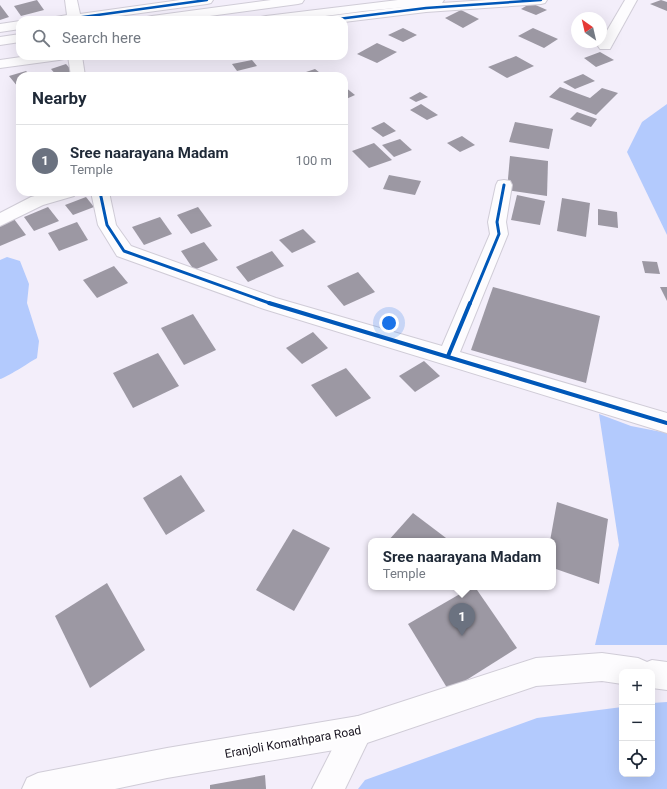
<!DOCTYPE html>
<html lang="en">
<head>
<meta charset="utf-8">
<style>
  body { margin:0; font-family:Roboto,sans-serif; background:#f6f6f7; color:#1f2937 }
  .controls { position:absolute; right:12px; bottom:12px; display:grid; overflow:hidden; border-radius:8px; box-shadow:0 4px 16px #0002 }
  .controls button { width:36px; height:36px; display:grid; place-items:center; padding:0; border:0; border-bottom:1px solid #e0e1e3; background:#fff; color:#1f2937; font:20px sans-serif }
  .compass { position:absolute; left:571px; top:12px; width:36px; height:36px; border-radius:50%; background:#fff; box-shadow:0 4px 16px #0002; rotate:326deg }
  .you { position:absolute; left:389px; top:323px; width:14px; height:14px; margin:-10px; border:3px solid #fff; border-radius:50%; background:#1a73e8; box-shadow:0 0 0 6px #1a73e833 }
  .badge { display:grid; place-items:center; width:26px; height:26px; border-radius:50%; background:#645f6b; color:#fff; font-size:13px; font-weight:700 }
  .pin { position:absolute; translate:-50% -33px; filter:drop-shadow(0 1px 2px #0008) }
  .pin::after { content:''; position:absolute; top:21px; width:14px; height:12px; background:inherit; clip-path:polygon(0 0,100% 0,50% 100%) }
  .popup { position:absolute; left:368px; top:538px; width:188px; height:52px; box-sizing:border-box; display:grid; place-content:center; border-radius:8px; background:#fff; filter:drop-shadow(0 1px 3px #0005); font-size:13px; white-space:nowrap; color:#747a83 }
  .popup b { font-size:15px; color:#1f2937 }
  .popup::after { content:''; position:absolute; left:50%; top:100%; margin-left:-8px; border:8px solid transparent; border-top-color:#fff }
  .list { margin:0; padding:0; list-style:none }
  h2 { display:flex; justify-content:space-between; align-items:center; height:52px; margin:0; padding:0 16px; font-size:17px }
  h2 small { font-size:13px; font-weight:400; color:#747a83 }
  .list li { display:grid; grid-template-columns:26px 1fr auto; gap:12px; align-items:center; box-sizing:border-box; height:72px; padding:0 16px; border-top:1px solid #e0e1e3 }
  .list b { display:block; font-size:15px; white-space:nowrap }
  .list p { margin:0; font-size:13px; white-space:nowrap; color:#747a83 }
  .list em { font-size:13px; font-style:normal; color:#747a83 }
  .icon { flex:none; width:22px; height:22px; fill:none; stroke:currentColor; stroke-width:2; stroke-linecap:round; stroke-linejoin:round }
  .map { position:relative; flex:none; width:667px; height:789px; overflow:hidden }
  .search { position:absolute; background:#fff; box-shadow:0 4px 16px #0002; left:16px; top:16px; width:332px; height:44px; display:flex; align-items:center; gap:10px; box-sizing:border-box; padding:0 14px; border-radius:12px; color:#747a83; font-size:15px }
  .panel { position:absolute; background:#fff; box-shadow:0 4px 16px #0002; left:16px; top:72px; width:332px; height:124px; border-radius:12px }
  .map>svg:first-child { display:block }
  .water { fill:#b3cafd }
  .building { fill:#9c98a3 }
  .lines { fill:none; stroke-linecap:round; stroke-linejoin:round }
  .minor-casing { stroke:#d0ccd7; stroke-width:2 }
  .major-casing { stroke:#d0ccd7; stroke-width:2 }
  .highway-casing { stroke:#d0ccd7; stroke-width:2 }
  .minor { fill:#fdfcfe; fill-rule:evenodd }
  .major { fill:#fdfcfe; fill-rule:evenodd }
  .highway { fill:#fdfcfe; fill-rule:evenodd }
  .cycleway-far2-casing { stroke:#fff; stroke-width:4 }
  .cycleway-far1-casing { stroke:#fff; stroke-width:5 }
  .cycleway-casing { stroke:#fff; stroke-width:6 }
  .cycleway-far2 { stroke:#0057b8; stroke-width:2.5 }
  .cycleway-far1 { stroke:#0057b8; stroke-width:3 }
  .cycleway { stroke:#0057b8; stroke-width:4 }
  .labels { text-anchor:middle; stroke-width:4; stroke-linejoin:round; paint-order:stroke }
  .near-street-label { font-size:12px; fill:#17121e; stroke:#fff }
</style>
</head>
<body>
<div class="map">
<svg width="667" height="789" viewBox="0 0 667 789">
  <rect width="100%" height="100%" fill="#f3eefa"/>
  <g class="water">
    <polygon points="667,104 667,235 627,152 642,122"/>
    <path d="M7,257L20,261L29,284L27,303L39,341L37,358C30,362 6,378 0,379V260Z"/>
    <polygon points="599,414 631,426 667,433 667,645 595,645 619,545"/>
    <polygon points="667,702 667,789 358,789 365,780 537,718 622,707 622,774 652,774 652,703"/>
  </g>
  <g class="building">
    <polygon points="37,0 44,10 21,16 14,6"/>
    <polygon points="661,0 667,2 667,11 650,4"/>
    <polygon points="531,3 547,10 536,15 521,9"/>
    <polygon points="0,5 9,17 0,20"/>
    <polygon points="461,10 479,19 463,28 445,18"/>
    <polygon points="403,28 417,35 403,42 388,35"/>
    <polygon points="533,28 558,39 544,48 518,36"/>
    <polygon points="377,43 397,52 377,63 357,54"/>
    <polygon points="600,52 614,60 596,67 584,58"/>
    <polygon points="516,56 534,66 507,78 488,67"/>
    <polygon points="252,60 257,66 237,71 232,64"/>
    <polygon points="66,64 74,73 65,76 57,76 51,69"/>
    <polygon points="315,69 324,76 303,76 300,74"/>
    <polygon points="26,71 31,76 20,76 20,86 18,87 9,76"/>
    <polygon points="583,74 595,81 575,89 563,82"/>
    <polygon points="345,87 355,95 344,100"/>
    <polygon points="560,87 590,98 602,88 618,93 596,115 549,97"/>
    <polygon points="420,92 428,97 416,102 409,98"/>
    <polygon points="421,104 438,115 427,120 410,110"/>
    <polygon points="577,112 597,119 591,127 570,119"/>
    <polygon points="384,122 396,131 383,137 371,128"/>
    <polygon points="515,122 553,129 549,149 509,142"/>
    <polygon points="462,136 475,145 460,152 447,143"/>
    <polygon points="400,139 412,150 394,157 382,145"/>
    <polygon points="374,143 392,160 369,168 352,151"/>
    <polygon points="510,156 548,161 547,196 507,190"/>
    <polygon points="389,175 421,181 415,195 383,189"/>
    <polygon points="517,195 545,201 540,225 511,220"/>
    <polygon points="86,197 94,207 73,215 65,205"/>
    <polygon points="562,198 590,203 586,237 557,231"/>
    <polygon points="48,207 59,221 34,231 24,217"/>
    <polygon points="198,207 212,226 191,234 177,215"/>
    <polygon points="598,209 617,212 618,228 598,225"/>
    <polygon points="160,217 172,234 144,245 132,227"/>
    <polygon points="14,219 26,235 0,246 0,225"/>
    <polygon points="77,222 88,240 59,251 48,233"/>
    <polygon points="303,229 316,242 292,253 279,240"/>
    <polygon points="204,242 218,260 194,270 181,251"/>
    <polygon points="272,251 284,266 248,282 236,267"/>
    <polygon points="642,261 657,262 660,274 645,273"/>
    <polygon points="114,266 128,283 97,298 83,280"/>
    <polygon points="358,272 375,292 344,306 327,286"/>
    <polygon points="493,287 600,316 586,383 471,350"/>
    <polygon points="660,287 667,287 667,301"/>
    <polygon points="193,314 216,350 184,365 161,328"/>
    <polygon points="313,332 328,348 302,364 286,348"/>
    <polygon points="158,353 179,386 133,408 113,373"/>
    <polygon points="424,361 440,376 415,392 399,376"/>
    <polygon points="346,368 371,398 336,417 311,385"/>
    <polygon points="181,475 205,511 166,535 143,498"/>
    <polygon points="557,502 608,519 599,584 553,568 553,541 550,541"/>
    <polygon points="413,513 450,541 388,541"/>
    <polygon points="293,529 330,548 294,611 256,590"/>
    <polygon points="107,583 145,650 90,688 55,616"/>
    <polygon points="472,587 475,587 517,648 449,691 408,624"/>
    <polygon points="265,775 266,789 210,789 210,785"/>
  </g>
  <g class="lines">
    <defs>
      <g id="minor">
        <polygon points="65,0 77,0 80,14 180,0 213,0 211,3 207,4 89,20 55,20 56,17 67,15"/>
        <polygon points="487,0 547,0 545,3 541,4 426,12 344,22 344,20 324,20 325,17 330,16 426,4"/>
        <polygon points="625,0 637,0 610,49 600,49 598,46"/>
        <polygon points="20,21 20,29 0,32 0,24"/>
        <polygon points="28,56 66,56 64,59 59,60 0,68 0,60"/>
        <polygon points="68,56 82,56 85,76 71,76"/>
        <polygon points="504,180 510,181 512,185 506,222 508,234 460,352 667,413 667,433 264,309 117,256 98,225 91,192 109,192 116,225 131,246 276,298 442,346 490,234 488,222 496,185 498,181"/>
        <polygon points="49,192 77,192 74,196 43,205 0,226 0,213 31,197"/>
        <polygon points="358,716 369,720 373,731 345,789 312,789 347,720"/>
      </g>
      <polygon id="major" points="602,653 638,658 647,662 652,660 667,662 667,690 652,688 652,672 622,672 622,684 602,681 536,686 358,746 167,778 115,789 22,789 27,778 38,773 167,748 358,716 536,658"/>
      <g id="highway">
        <polygon points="271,0 304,0 302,3 298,4 180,20 146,20 147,17 152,16"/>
        <polygon points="398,0 444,0 442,3 438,4 363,11 295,20 260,20 261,17 266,16"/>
        <polygon points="20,34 20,42 0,45 0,37"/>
      </g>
    </defs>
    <use href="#minor" class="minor-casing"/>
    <use href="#major" class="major-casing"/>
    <use href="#highway" class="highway-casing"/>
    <use href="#minor" class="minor"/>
    <use href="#major" class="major"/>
    <use href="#highway" class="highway"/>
    <defs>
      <g id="cycleway-far2">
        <polyline points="61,20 207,0"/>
        <polyline points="330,20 426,8 541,0"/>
      </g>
      <g id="cycleway-far1">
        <polyline points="100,192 107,225 124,251 272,304"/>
        <polyline points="470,304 499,234 497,222 504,185"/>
      </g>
      <g id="cycleway">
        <polyline points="269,303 667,423"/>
        <polyline points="448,356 470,303"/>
      </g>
    </defs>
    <use href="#cycleway-far2" class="cycleway-far2-casing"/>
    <use href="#cycleway-far1" class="cycleway-far1-casing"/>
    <use href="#cycleway" class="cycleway-casing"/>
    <use href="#cycleway-far2" class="cycleway-far2"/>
    <use href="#cycleway-far1" class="cycleway-far1"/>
    <use href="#cycleway" class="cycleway"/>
  </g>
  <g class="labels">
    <g class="near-street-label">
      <text transform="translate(293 742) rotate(-10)" y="4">Eranjoli Komathpara Road</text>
    </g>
  </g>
</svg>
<div class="controls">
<button>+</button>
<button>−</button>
<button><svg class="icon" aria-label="locate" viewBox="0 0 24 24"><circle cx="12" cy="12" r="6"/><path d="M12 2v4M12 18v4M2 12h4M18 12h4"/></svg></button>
</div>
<svg class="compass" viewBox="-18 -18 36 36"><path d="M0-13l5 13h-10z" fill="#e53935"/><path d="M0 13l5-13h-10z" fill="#747a83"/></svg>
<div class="you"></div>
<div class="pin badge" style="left:462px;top:636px;background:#6b7280">1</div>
<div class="popup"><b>Sree naarayana Madam</b>Temple</div>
<div class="search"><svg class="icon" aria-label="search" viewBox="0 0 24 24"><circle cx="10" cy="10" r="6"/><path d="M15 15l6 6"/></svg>Search here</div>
<section class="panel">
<h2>Nearby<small></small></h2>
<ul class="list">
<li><span class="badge" style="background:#6b7280">1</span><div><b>Sree naarayana Madam</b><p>Temple</p></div><em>100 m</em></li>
</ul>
</section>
</div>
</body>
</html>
